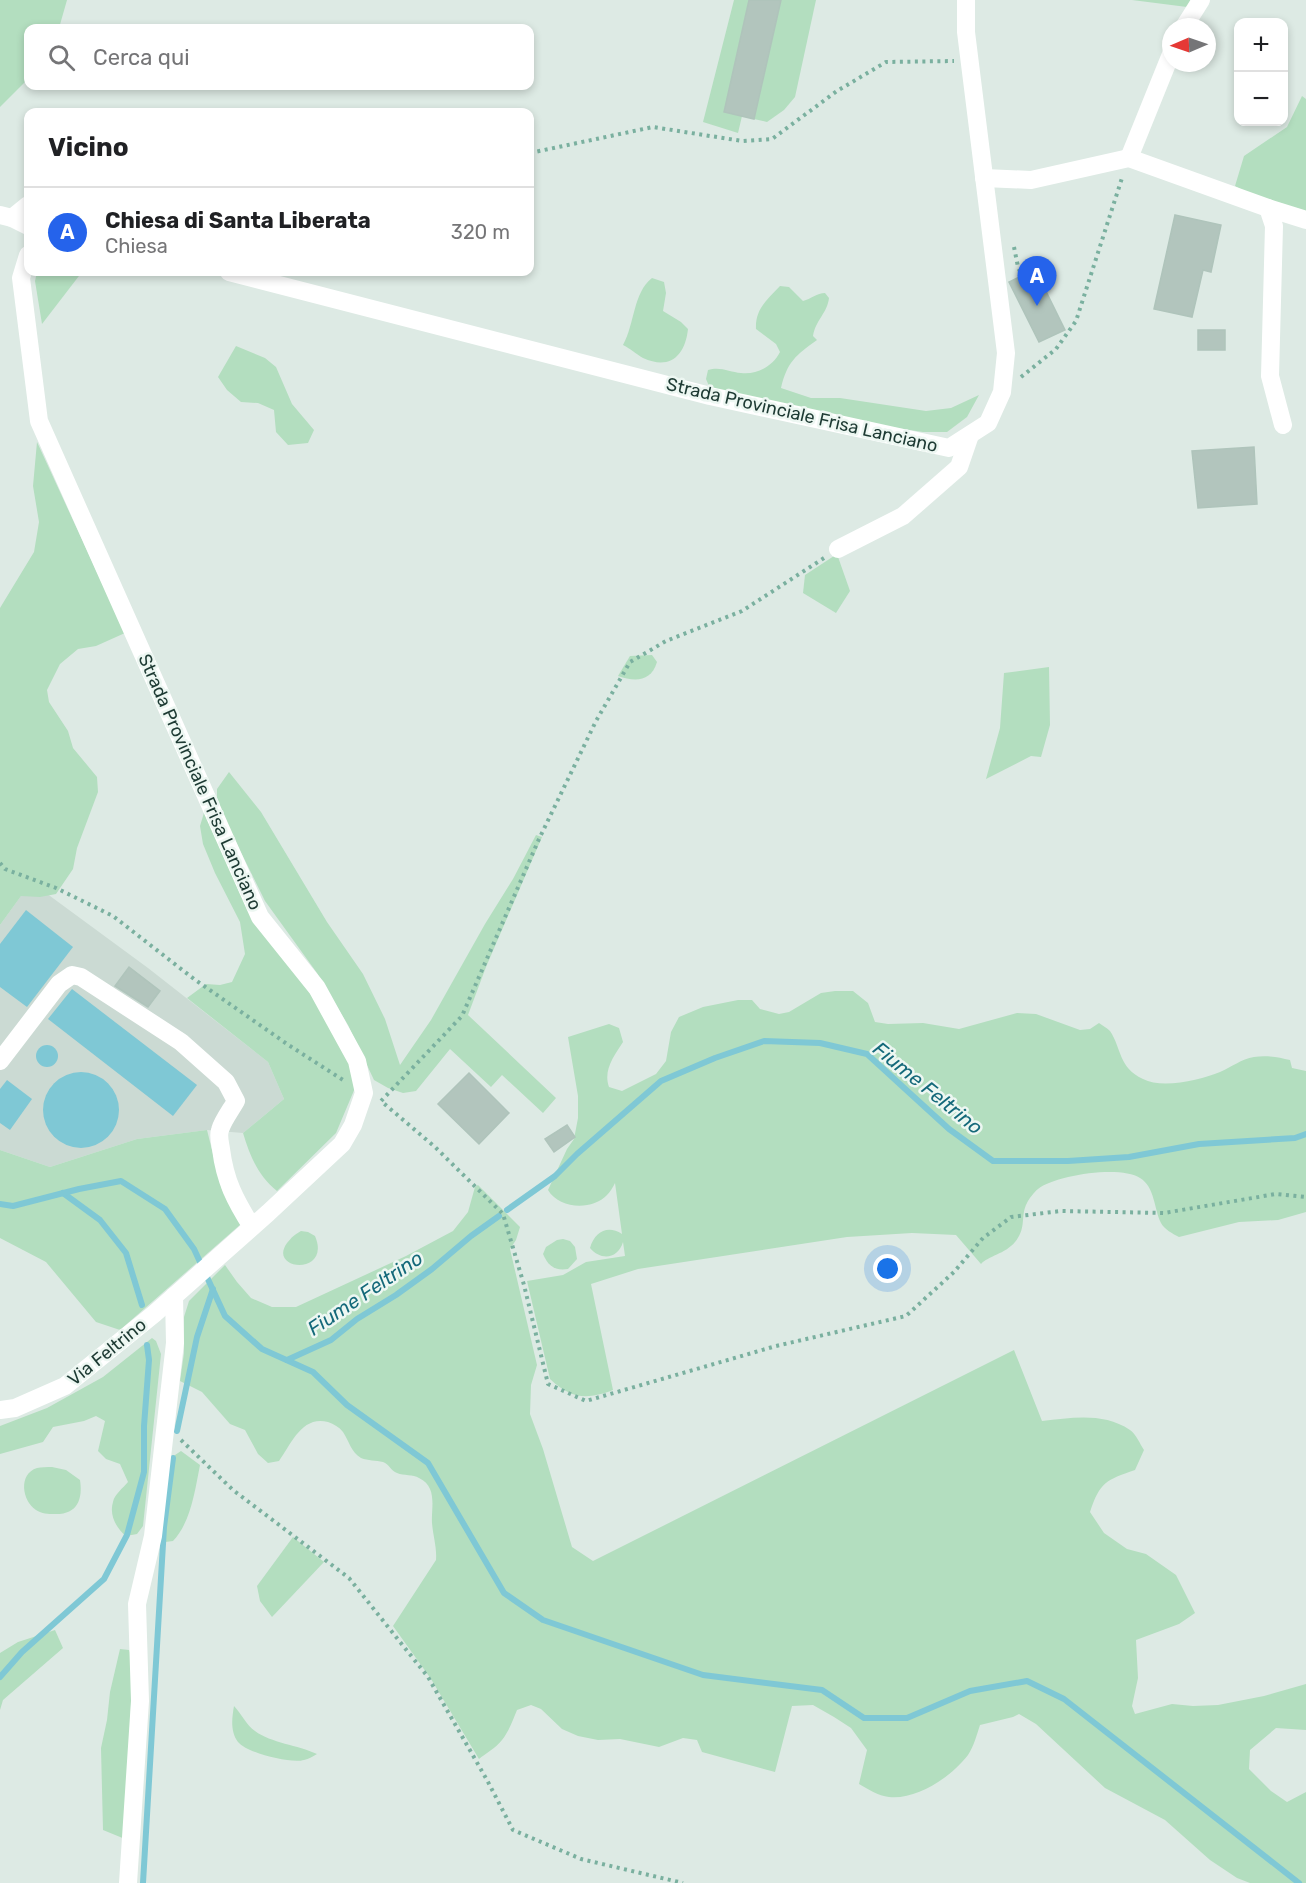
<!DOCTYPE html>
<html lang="it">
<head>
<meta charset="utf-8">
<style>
  body { margin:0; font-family:Rubik,sans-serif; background:#f6f6f6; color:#202124 }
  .controls { position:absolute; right:18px; top:18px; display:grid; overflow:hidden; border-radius:12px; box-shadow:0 3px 9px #0003 }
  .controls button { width:54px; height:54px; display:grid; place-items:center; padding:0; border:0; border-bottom:2px solid #e0e0e0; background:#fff; color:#202124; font:30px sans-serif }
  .compass { position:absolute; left:1162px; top:18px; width:54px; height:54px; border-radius:50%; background:#fff; box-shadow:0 3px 9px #0003; rotate:268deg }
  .you { position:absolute; left:888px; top:1269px; width:21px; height:21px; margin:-15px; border:4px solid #fff; border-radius:50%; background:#1a73e8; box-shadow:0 0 0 9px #1a73e833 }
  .badge { display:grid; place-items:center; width:39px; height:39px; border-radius:50%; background:#2563eb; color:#fff; font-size:20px; font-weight:700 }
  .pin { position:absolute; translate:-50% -50px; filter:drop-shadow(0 2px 3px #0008) }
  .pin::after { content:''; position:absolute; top:32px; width:21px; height:18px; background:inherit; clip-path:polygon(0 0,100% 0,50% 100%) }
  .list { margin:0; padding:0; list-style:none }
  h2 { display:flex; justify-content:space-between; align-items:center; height:78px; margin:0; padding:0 24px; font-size:26px }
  h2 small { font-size:20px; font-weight:400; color:#757577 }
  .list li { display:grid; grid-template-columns:39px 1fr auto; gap:18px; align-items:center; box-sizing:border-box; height:90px; padding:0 24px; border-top:2px solid #e0e0e0 }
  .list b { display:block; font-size:22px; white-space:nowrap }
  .list p { margin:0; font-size:20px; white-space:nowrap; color:#757577 }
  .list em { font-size:20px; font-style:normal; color:#757577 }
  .icon { flex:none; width:33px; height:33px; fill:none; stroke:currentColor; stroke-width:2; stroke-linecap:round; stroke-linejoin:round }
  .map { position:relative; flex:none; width:1306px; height:1883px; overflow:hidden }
  .search { position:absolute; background:#fff; box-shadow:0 3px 9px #0003; left:24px; top:24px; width:510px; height:66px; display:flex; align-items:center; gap:15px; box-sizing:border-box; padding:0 21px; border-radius:12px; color:#757577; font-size:22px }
  .panel { position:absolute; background:#fff; box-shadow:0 3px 9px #0003; left:24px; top:108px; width:510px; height:168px; border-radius:12px }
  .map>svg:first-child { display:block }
  .built { fill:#cbdad3 }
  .green { fill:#b3debf }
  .water { fill:#7fc8d5 }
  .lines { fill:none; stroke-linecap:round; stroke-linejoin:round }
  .stream { stroke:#7fc8d5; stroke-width:6 }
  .building { fill:#b2c5bd; stroke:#afc4bb; stroke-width:1.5 }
  .path { stroke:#7ab09f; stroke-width:4; stroke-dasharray:3 4.5; stroke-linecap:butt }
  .minor { stroke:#fff; stroke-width:18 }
  .labels { text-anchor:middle; stroke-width:5; stroke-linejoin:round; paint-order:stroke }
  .street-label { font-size:18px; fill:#1d3a33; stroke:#edf7f2 }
  .water-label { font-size:20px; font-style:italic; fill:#14697a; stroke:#edf7f2 }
</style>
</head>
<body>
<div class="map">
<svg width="1306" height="1883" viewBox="0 0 1306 1883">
  <rect width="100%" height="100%" fill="#ddeae4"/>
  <polygon class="built" points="31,882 148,968 268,1062 284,1099 243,1133 207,1130 137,1139 50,1167 0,1150 0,925"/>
  <g class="green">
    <polygon points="0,0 67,0 59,28 28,28 28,79 0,107"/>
    <polygon points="734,0 749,0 724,112 742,116 738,133 703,122"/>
    <polygon points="781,0 816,0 795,97 784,110 767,122 754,119"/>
    <polygon points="1132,0 1191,0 1187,7"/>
    <polygon points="1302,96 1306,99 1306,218 1275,207 1235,186 1244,156 1287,127"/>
    <polygon points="37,272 82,272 42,324 35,281"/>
    <path d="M652,278L664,282L666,293L663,311L681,322L688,329C685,357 669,370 643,358C636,354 631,349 623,345C635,323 633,293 652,278Z"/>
    <path d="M780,286L789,287L803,301C811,299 817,293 825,293L829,298C827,314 816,319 813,336L817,340C796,355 787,362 781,388L811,398H840L926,411L951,408L979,395L967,417L947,432H923L817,416L717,391L709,386L706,379L708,370C720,366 730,372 741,373C757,375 773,366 780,352L776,344L756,329C755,309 767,300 780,286Z"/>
    <polygon points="236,346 265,358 276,367 292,404 314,430 308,443 288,445 276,432 274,410 258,403 241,402 227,390 218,377"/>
    <polygon points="37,442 125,633 96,646 78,649 60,664 47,690 49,702 68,731 73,748 97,777 98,792 77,848 73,869 56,894 40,897 21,896 0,925 0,608 34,552 39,522 33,486"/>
    <polygon points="837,554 850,591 836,613 803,593 805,575"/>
    <path d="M652,655L657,662C651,682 635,682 618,676L630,656Z"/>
    <polygon points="1049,667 1050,725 1041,757 1031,756 986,779 1000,728 1004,673"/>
    <polygon points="229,772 261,812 327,922 363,974 385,1019 400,1065 431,1020 485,924 513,879 536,835 542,837 486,967 468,1015 556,1098 543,1113 502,1075 491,1087 450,1049 416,1091 403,1093 388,1088 374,1080 348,1025 317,973 265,901 224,818 217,798 217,789"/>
    <path d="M207,803L296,971L348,1054L355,1088L336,1133L277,1191C258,1176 250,1156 243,1133L284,1099L268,1062L187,998L206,984L220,985L232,982L245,954L240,922L215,873L203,844L200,826Z"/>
    <path d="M835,991H853L868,1003L875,1022L888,1024L923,1023L959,1029L1017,1013L1036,1014L1080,1030L1090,1029L1099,1023C1102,1025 1107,1028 1110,1031C1122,1049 1118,1067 1143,1079C1162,1089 1201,1080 1220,1072C1232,1067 1241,1059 1254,1057C1266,1055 1278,1057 1290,1060L1292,1068L1306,1071V1212L1278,1220L1239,1222L1179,1237C1173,1234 1164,1229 1161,1223C1154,1209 1155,1187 1140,1178C1121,1165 1055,1175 1038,1189C1034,1192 1029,1199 1027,1203C1020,1216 1027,1228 1015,1242C1005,1254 988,1256 981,1264L956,1235L912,1233L847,1237L638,1269L591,1284L613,1390C587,1400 571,1399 550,1379L527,1281L563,1275L586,1262L625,1256L623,1242C618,1259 601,1261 590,1248C595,1231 608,1225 622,1234L615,1183C613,1187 610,1192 607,1195C592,1211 559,1209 548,1190L567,1149L574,1139L578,1118V1096L568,1037L609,1024L619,1028L623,1042C614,1056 603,1070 609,1087L622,1091L656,1074L666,1061L671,1032L679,1017L703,1007L738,1000H752L760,1009L779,1014L789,1012L821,993Z"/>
    <polygon points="207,1130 222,1190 241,1224 120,1330 96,1322 46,1262 0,1238 0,1150 50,1167 137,1139"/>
    <path d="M478,1185L520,1227L516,1240L510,1249L537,1365L531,1385L530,1414L543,1449L572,1547L593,1561L1014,1350L1042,1421C1072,1418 1103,1412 1130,1430C1136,1434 1140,1444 1144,1450L1135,1470C1106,1480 1100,1482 1090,1512L1104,1533L1127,1549L1146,1554L1176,1575L1195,1613L1179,1624L1136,1640L1138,1678L1132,1706L1135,1714L1172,1704L1193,1706L1218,1705L1264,1696L1306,1684V1730L1276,1728L1250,1750L1249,1769L1271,1791L1287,1802L1306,1792V1883H1250L1237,1878L1210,1860L1165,1820L1105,1788L1036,1724L1019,1714L1013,1717L980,1725C977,1734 974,1746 968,1755C951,1777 917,1800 889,1797C878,1796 868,1789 859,1784L867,1750L851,1728L834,1717L813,1705L792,1706L775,1772L702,1752L697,1740L683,1738L659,1747L620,1739L598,1740L578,1736L562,1729L541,1709L531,1705L517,1710C513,1720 509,1731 502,1740C496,1748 486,1753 479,1759L431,1679L393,1626L436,1560C437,1547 433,1536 432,1523C431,1508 438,1487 419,1478C413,1474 404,1476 397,1473C391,1471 389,1464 383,1462C376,1460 368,1461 361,1458C351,1452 349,1441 343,1432C339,1427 334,1424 328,1422C302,1415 291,1444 279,1461L268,1463L258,1454L245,1430L230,1424L202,1392L180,1381L184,1353V1317L189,1301L225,1265L237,1282L251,1298L272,1307H296L406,1256L453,1231L468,1212L475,1187Z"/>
    <path d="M301,1231L308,1232L315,1236C332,1276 267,1271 287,1243C292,1237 294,1235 301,1231Z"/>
    <path d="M563,1239L570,1241L575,1247L577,1259L568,1269C555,1271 548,1266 543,1254L546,1247L557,1240Z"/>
    <path d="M152,1338L156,1341L161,1354L143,1526L137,1534L126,1536C116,1528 109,1515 113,1502C114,1495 123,1488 128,1482L120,1464L106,1459L98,1451L105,1421L96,1416L84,1421L53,1427L43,1442L0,1454V1426L47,1408L103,1377Z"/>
    <path d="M181,1451L200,1465C195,1490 191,1522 173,1541L158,1543L167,1474L172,1457Z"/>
    <path d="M52,1467L66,1470L80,1480C83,1500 77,1515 54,1514C48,1514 42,1514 36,1510C22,1501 18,1474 37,1468C41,1467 47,1467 52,1467Z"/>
    <polygon points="293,1537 324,1562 272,1617 260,1601 257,1586"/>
    <polygon points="55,1630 63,1648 3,1700 0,1710 0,1653 18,1642"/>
    <polygon points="120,1649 129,1650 133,1660 125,1839 103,1830 101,1748 107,1720 110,1692"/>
    <path d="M234,1706C241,1713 247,1726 255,1731C271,1743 298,1745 317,1754C313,1756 309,1759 304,1760C291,1764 247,1753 238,1742C230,1731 232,1718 234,1706Z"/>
  </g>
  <g class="water">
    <polygon points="26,910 73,947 27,1007 0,987 0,944"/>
    <polygon points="72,989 197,1085 173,1116 48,1019"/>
    <circle cx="47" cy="1056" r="11"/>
    <circle cx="81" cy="1110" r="38"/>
    <polygon points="7,1080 32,1099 10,1130 0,1123 0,1089"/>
  </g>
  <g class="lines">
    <g class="stream">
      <polyline points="63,1193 100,1220 126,1253 142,1305"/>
      <polyline points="0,1204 13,1206 79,1189 121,1181 165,1209 194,1249 225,1316 262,1349 313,1372 347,1405 428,1463 504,1593 543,1620 703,1675 822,1690 864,1718 907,1718 970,1691 1027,1681 1064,1699 1299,1883"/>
      <polyline points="507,1210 555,1176 577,1154 661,1081 715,1058 764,1041 820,1043 867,1054 949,1129 993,1161 1068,1161 1129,1157 1199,1144 1295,1138 1306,1134"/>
      <polyline points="287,1360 331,1340 357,1319 396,1295 432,1269 471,1236 499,1216"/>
      <polyline points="177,1431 197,1337 213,1289"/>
      <polyline points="0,1677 22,1652 104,1579 127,1535 144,1472 144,1426 149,1360 147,1345"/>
      <polyline points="143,1883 164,1527 173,1458"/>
    </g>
  </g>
  <g class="building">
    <polygon points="749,0 781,0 754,119 724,112"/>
    <polygon points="1175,215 1221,225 1211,272 1203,270 1192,317 1154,309"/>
    <polygon points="1035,269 1065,330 1039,342 1009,282"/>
    <rect x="1198" y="330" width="27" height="20"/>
    <polygon points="1254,447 1257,504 1198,508 1192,451"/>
    <polygon points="129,967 160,991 148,1007 115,986"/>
    <polygon points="469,1073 509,1113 479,1144 438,1104"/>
    <polygon points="567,1125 575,1137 554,1152 545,1139"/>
  </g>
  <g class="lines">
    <g class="path">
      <polyline points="530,153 653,127 742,141 772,139 837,91 886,62 954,61"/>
      <polyline points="1014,247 1018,267 1022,276"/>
      <polyline points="1021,377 1056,349 1076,321 1122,178"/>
      <polyline points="824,558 742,611 666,641 630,662 596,721 539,839 462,1016 381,1101 435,1147 503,1214 524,1285 548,1384 586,1401 776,1346 906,1316 954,1272 983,1238 1011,1217 1061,1211 1164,1213 1276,1194 1306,1197"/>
      <polyline points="0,863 5,869 56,888 113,916 194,979 287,1044 343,1080"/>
      <polyline points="181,1440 233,1490 349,1578 428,1677 487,1780 513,1830 581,1859 683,1883"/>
    </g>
    <g class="minor">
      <polyline points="1184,27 1201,0"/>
      <polyline points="1129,158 1171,54"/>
      <polyline points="984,178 1031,180 1129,158 1268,208 1274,226 1270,376 1283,425"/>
      <polyline points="1268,208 1306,220"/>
      <polyline points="0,215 12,218 28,226"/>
      <polyline points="12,218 28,205"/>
      <polyline points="229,272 710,396 949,448 988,423 1002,392 1006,353 966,32 966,0"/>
      <polyline points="838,549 903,516 959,467 970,435"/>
      <path d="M0,1061L59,984L72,975L81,977L181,1042L226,1082L236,1101C231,1110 223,1120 220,1130C218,1136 220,1143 221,1149C225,1181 235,1200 252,1227"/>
      <polyline points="0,1410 15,1408 65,1386 154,1314 268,1213 342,1144 353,1125 364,1093 357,1061 317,988 260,917 39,421 21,278 28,255"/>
      <polyline points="128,1883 140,1701 137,1604 153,1536 175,1343 174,1296"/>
    </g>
  </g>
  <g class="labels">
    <g class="street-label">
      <text transform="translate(802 415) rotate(13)" y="6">Strada Provinciale Frisa Lanciano</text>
      <text transform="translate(200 782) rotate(66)" y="6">Strada Provinciale Frisa Lanciano</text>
      <text transform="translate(107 1352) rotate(-39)" y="6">Via Feltrino</text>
    </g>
    <g class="water-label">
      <text transform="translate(928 1088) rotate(39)" y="7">Fiume Feltrino</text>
      <text transform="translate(365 1293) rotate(-34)" y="7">Fiume Feltrino</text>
    </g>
  </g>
</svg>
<div class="controls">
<button>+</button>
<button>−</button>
</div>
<svg class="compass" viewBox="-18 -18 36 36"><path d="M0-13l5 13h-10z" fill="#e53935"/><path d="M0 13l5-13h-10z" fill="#757577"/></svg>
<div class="you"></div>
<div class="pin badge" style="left:1037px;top:306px">A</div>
<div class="search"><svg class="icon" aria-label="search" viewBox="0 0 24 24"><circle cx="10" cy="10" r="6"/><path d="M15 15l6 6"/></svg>Cerca qui</div>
<section class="panel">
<h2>Vicino<small></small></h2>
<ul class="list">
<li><span class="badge">A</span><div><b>Chiesa di Santa Liberata</b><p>Chiesa</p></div><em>320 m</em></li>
</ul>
</section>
</div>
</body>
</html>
